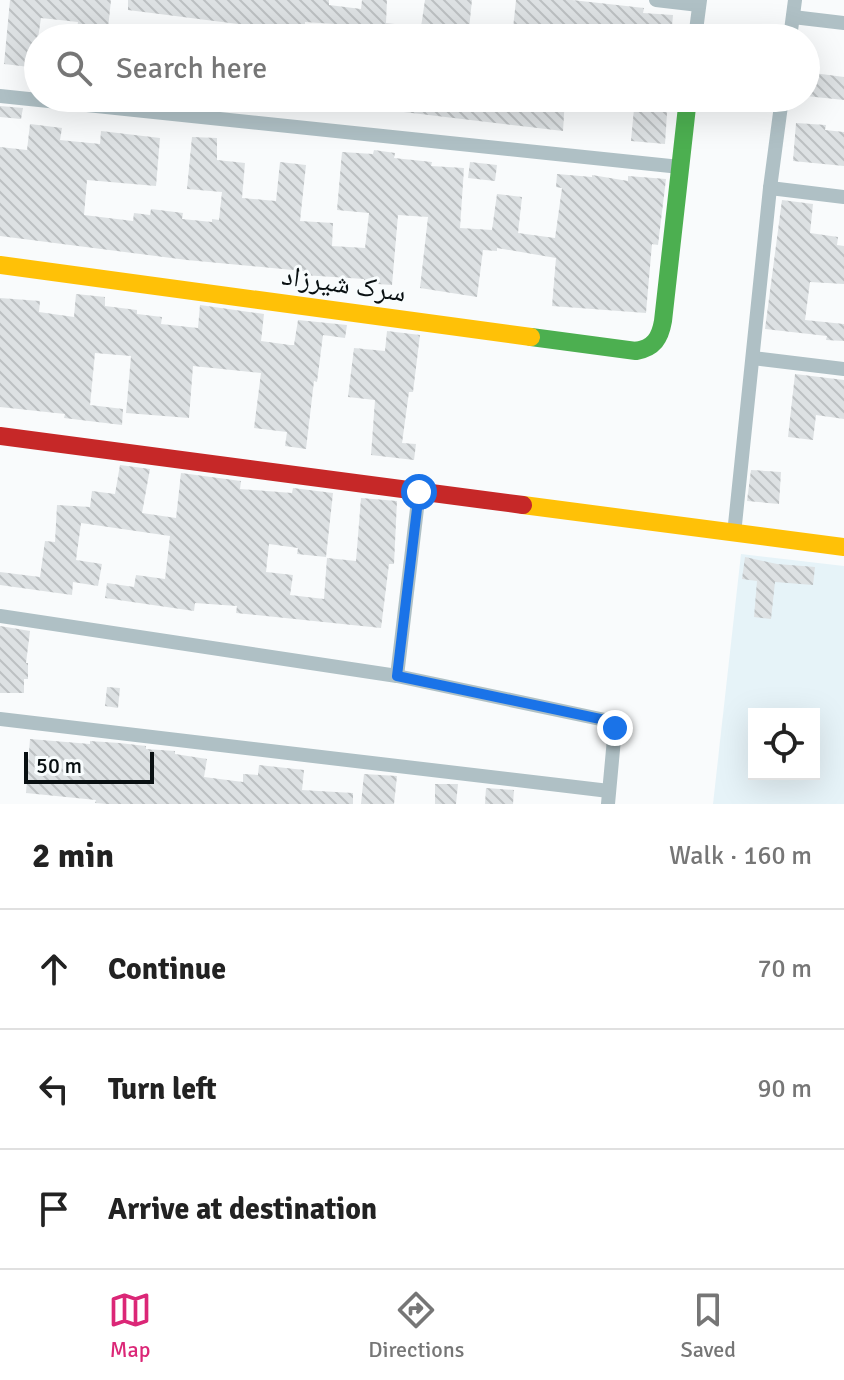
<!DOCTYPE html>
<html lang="en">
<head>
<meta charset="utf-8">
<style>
  body { margin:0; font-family:Signika,"Noto Naskh Arabic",sans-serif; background:#f6f6f6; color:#222 }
  .controls { position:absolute; right:24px; bottom:24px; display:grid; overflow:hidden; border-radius:0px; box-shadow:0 8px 32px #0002 }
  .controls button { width:72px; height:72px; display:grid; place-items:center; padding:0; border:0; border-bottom:2px solid #e0e0e0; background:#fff; color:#222; font:40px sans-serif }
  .scale { position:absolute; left:24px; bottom:20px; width:130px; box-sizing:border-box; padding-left:8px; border:4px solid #091012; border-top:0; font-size:22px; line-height:28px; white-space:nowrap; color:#091012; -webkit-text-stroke:6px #f8fcfd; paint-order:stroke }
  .stop { position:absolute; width:24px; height:24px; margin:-18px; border:6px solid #1a73e8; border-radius:50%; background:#fff }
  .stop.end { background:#1a73e8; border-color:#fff; box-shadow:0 2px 8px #0008 }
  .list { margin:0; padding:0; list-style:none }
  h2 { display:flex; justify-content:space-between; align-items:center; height:104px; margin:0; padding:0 32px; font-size:34px }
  h2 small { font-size:26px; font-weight:400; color:#767676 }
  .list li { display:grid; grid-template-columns:52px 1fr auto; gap:24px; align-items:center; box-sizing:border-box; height:120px; padding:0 32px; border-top:2px solid #e0e0e0 }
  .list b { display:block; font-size:30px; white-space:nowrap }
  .list em { font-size:26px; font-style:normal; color:#767676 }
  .icon { flex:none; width:44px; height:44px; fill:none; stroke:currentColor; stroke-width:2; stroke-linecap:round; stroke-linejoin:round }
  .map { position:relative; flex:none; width:844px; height:804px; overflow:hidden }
  .search { position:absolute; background:#fff; box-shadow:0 8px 32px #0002; left:24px; right:24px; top:24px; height:88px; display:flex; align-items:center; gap:20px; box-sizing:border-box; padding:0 28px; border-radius:44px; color:#767676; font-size:30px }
  .sheet { height:464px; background:#fff }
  nav { display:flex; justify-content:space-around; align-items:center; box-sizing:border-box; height:112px; border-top:2px solid #e0e0e0; background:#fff; font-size:22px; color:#767676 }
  nav a { display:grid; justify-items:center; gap:4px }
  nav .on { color:#db2777 }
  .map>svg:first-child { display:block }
  .built { fill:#e6f3f8; fill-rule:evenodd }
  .building { fill:url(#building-back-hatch) }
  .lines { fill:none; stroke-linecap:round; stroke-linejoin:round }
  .street { stroke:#afc0c5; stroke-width:14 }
  .fast { stroke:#4caf50; stroke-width:18 }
  .slow { stroke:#ffc107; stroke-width:18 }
  .jam { stroke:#c62828; stroke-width:18 }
  .route { stroke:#1a73e8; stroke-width:10 }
  .labels { text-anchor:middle; stroke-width:6; stroke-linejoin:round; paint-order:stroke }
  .street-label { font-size:28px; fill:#091012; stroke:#f8fcfd }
</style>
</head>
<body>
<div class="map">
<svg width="844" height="804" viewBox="0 0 844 804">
  <defs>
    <pattern id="building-back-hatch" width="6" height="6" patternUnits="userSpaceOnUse" patternTransform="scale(2)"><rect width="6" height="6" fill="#dde1e3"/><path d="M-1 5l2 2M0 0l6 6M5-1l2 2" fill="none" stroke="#bcc0c2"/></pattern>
  </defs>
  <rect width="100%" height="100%" fill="#f9fbfc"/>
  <path class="built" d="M741,554L844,566V804H713ZM754,714H814V774H754Z"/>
  <g class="building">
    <polygon points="10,0 111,0 107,38 76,38 78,22 41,18 38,38 38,68 4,64"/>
    <polygon points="128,0 329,0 329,5 361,9 362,0 387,0 386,23 421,27 425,0 472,0 468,38 354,38 332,36 334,24 305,22 305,27 286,26 286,29 261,27 260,38 237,36 238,24 128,10"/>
    <polygon points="516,0 572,0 644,8 643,13 673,15 671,38 512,38"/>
    <polygon points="806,72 844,77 844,100 806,96"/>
    <polygon points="363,98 565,98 563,131 362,107"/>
    <polygon points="635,98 668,98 665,144 631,141"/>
    <polygon points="0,106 23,108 21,119 0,117"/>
    <polygon points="796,123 826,125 825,130 844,132 844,166 793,161"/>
    <polygon points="30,124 62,128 60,140 100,144 101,131 160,138 156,186 87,180 84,215 133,221 134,213 150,215 151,209 183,213 182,219 212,222 212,219 219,220 222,192 187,189 192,137 217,138 217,160 245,163 242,198 276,201 280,162 306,165 300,221 333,223 332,246 365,248 369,213 337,210 342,152 373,154 374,150 395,153 394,158 432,162 431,166 464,168 460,228 492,230 497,194 522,197 518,233 555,238 562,188 556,187 557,174 592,177 592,175 628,181 628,176 666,179 658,245 652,244 646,313 552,306 556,258 497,248 497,251 483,250 477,297 420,288 428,217 398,215 392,285 364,283 364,279 303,275 303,271 187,260 0,236 0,147 27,150"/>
    <polygon points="470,162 497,165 495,181 468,178"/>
    <polygon points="782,200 813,204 810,233 838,237 837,245 844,246 844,284 810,282 805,320 844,324 844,341 826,340 827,336 765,329"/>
    <polygon points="76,294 105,297 105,306 137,310 137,314 162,317 161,324 198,328 200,305 264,314 261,341 290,345 294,345 298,320 347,325 345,338 323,335 317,382 314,381 306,449 285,446 287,432 254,428 261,373 193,366 189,418 126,413 131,356 95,353 90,405 123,409 122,425 64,418 65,414 0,407 0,298 40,301 39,312 74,317"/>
    <polygon points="387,331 420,335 413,392 409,392 402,443 416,444 414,460 371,455 375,400 348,397 354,348 385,351"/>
    <polygon points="795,374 844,380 844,419 816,415 813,440 788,437"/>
    <polygon points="120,465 150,469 142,513 176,518 181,473 241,481 240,489 292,493 293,488 333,493 326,557 297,554 298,548 269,544 266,572 293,575 290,595 324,599 327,558 356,561 361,498 397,501 394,564 389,564 381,628 236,613 237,606 195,603 194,611 105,598 107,583 134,587 136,575 165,579 170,536 81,523 76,560 102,564 98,586 73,582 72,595 0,585 0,572 40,577 45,541 55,542 57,505 90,507 92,491 115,494"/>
    <polygon points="751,470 781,472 779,504 747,501"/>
    <polygon points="745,557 777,564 815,567 813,585 775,582 771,619 754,617 757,581 742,579"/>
    <polygon points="0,626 30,631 26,663 28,663 28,679 24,679 24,693 0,693"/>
    <polygon points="107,687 120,688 118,708 105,706"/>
    <polygon points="30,739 90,744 90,741 119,743 146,746 146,749 175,751 175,754 207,759 204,777 243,782 243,774 258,775 259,765 304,770 302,790 353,793 353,804 106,804 95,803 96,800 26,793"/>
    <polygon points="364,774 397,776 394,804 361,804"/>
    <polygon points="435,784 458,784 456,804 435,804"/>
    <polygon points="486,788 514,790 513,804 485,804"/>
  </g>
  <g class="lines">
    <g class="street">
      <polyline points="656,0 699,5"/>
      <polyline points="793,17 844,23"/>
      <polyline points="695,38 700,0"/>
      <polyline points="790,38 795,0"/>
      <polyline points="0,96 680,167"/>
      <polyline points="770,188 844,197"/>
      <polyline points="753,358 844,369"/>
      <polyline points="734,534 770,188 782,98"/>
      <polyline points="0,616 397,676 605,720 615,728 608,804"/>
      <polyline points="397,676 419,492"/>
      <polyline points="0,719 609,791"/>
    </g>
    <path class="fast" d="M531,337L636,351C654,348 660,338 663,321L688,98"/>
    <g class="slow">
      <polyline points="0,265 531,337"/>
      <polyline points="523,505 844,547"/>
    </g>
    <polyline class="jam" points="0,436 523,505"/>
  </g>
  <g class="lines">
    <polyline class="route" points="419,492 397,676 605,720 615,728"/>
  </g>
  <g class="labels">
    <g class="street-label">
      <text transform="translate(344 283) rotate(8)" y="10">سرک شیرزاد</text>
    </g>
  </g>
</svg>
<div class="controls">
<button><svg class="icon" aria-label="locate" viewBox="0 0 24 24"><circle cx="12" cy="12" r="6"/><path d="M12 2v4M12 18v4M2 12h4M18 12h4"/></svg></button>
</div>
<div class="scale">50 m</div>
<div class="stop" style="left:419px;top:492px"></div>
<div class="stop end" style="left:615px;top:728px"></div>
<div class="search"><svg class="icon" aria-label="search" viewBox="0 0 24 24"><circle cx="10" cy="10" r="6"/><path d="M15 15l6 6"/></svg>Search here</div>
</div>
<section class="sheet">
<h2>2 min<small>Walk · 160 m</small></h2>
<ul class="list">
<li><svg class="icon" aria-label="ahead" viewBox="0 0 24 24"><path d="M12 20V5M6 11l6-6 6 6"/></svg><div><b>Continue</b></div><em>70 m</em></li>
<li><svg class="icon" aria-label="left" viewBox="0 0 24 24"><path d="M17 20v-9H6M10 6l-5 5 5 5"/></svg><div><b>Turn left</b></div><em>90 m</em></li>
<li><svg class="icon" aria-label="arrive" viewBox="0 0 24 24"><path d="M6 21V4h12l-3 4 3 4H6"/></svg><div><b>Arrive at destination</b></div></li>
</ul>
</section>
<nav>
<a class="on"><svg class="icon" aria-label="map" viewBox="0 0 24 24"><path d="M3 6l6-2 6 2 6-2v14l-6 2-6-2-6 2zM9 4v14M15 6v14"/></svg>Map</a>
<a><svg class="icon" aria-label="directions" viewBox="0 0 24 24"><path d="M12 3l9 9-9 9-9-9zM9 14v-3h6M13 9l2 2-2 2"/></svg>Directions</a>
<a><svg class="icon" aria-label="saved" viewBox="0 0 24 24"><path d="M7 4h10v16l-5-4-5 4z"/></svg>Saved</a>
</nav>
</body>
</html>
